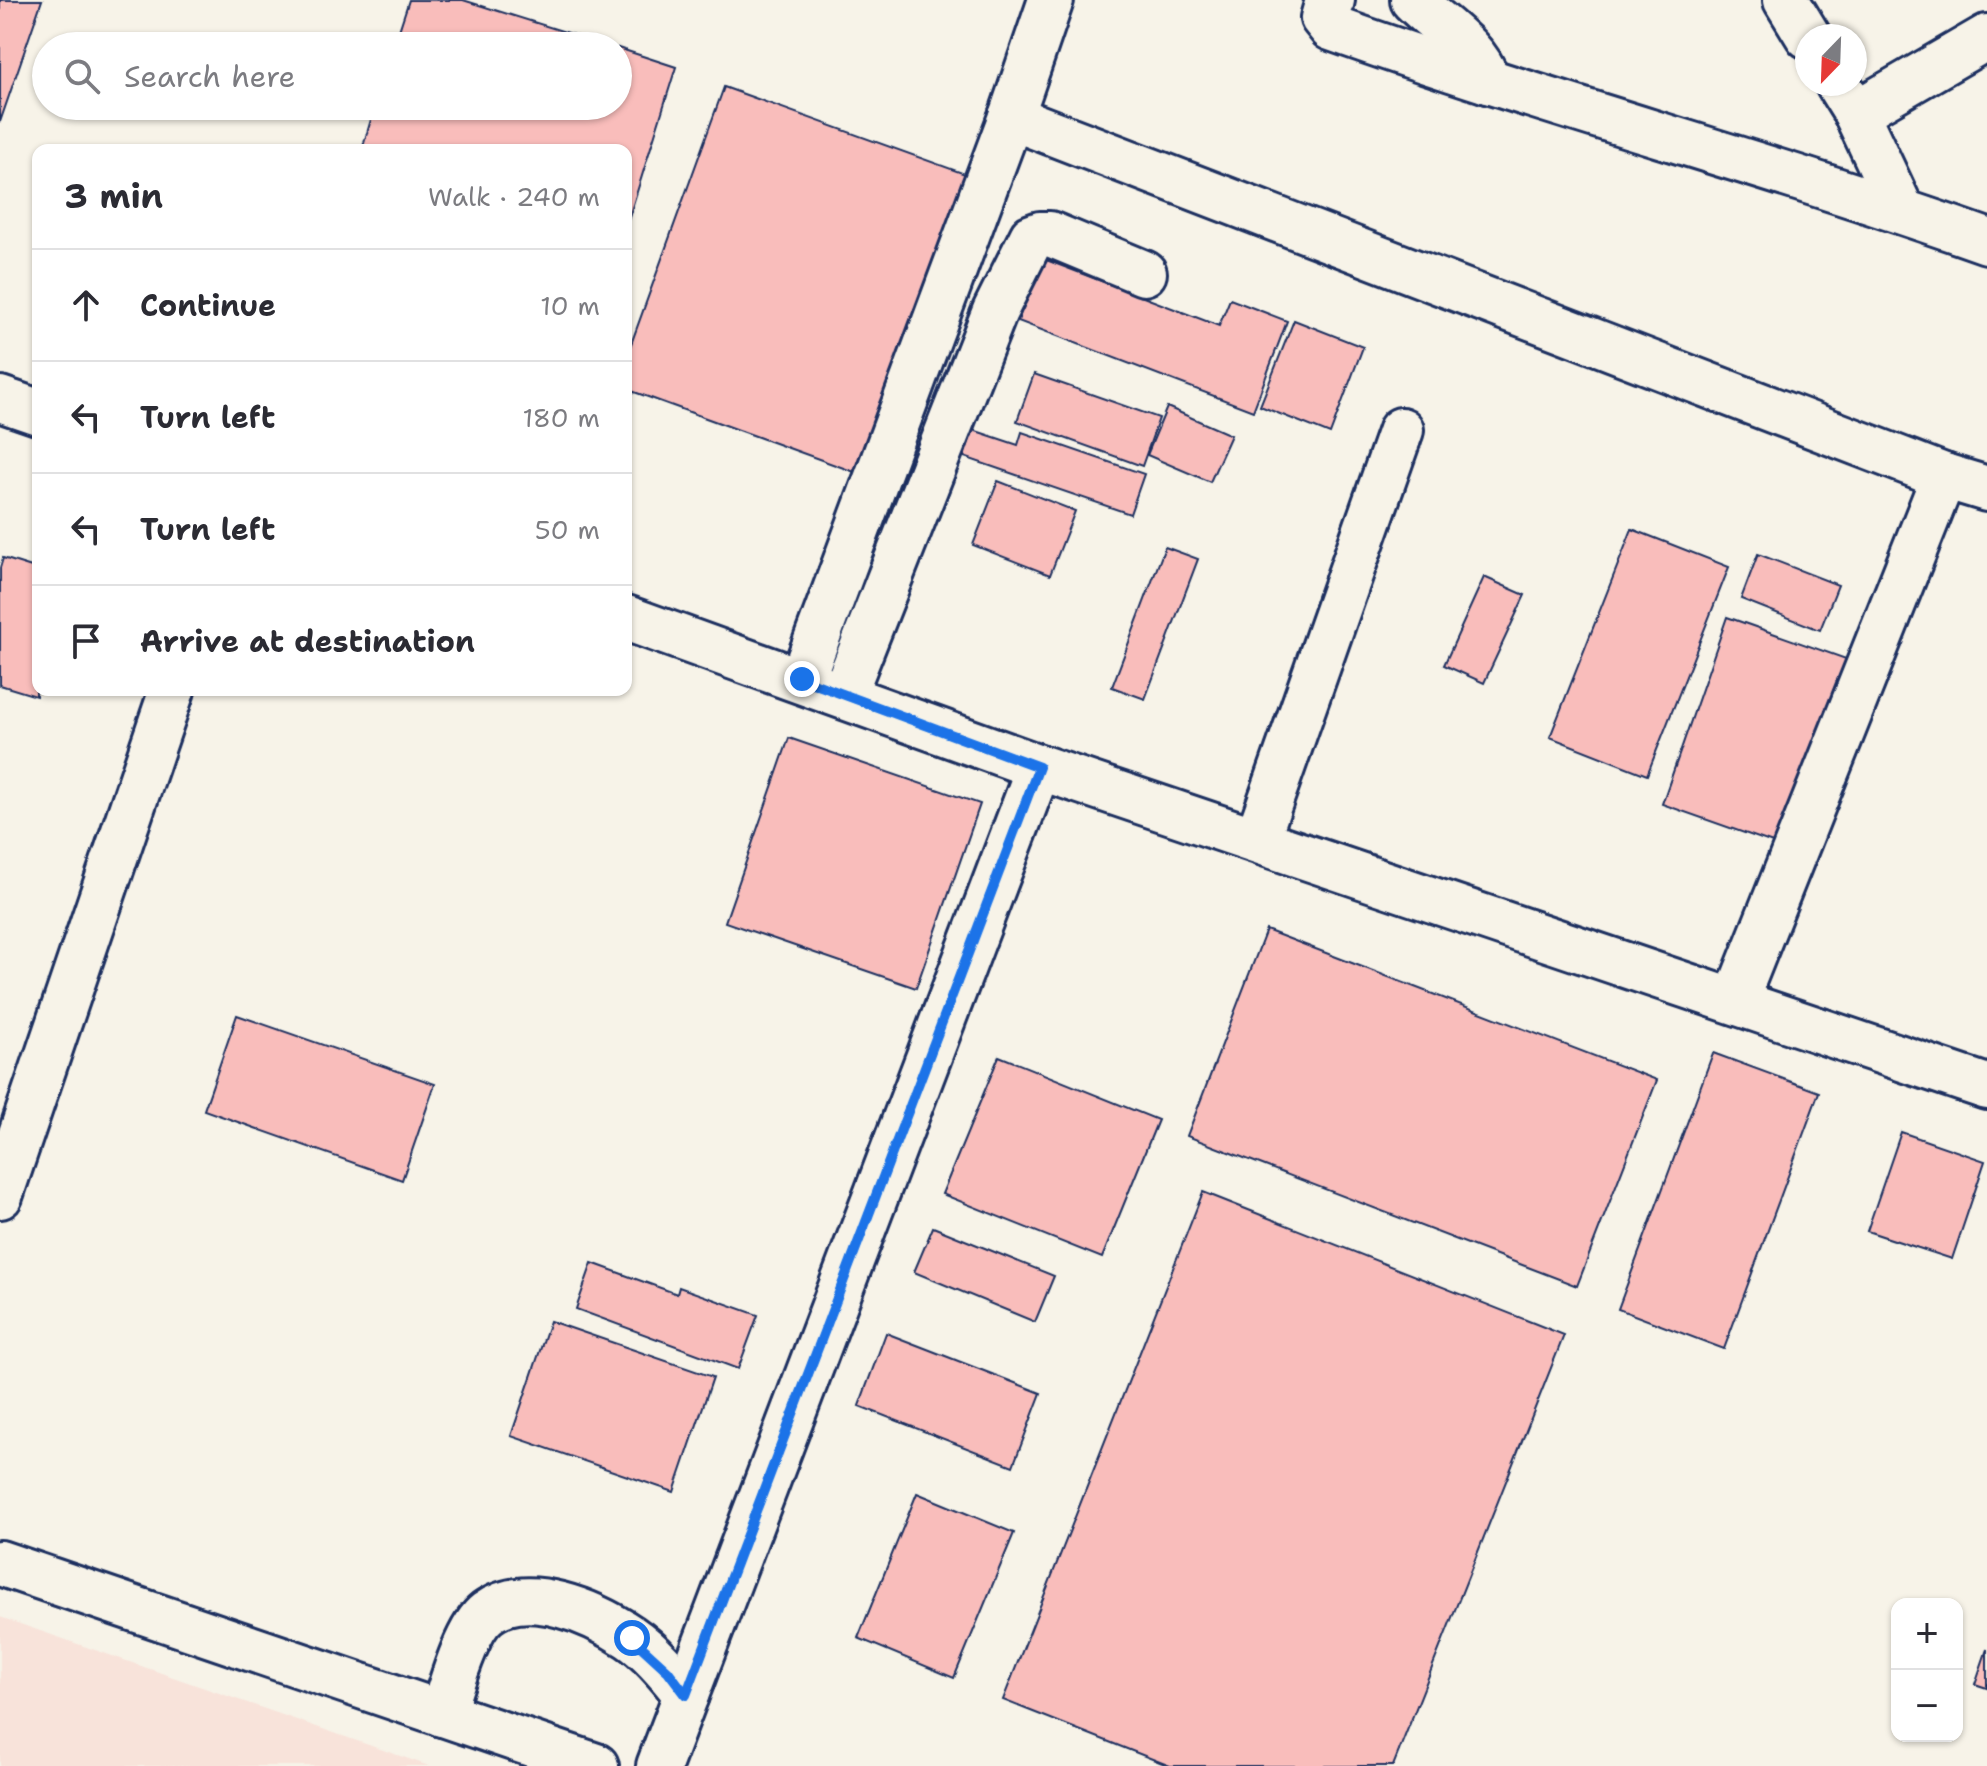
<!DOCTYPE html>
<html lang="en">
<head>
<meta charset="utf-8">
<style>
  body { margin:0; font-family:"Shantell Sans",sans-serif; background:#f2f2f3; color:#2b2b33 }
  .controls { position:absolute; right:24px; bottom:24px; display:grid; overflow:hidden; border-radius:16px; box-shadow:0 2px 6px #0004 }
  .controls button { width:72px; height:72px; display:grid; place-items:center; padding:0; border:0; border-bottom:2px solid #e1e1e2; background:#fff; color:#2b2b33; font:40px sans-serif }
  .compass { position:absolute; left:1795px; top:24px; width:72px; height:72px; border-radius:50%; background:#fff; box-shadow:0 2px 6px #0004; rotate:203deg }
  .stop { position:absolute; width:24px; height:24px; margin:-18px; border:6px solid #1a73e8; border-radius:50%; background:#fff }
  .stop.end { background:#1a73e8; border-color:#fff; box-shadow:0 2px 8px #0008 }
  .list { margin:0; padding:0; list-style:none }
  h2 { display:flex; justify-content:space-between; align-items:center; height:104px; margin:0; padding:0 32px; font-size:34px }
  h2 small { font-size:26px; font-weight:400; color:#7c7c81 }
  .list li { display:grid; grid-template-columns:52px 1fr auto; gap:24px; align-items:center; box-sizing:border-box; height:112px; padding:0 32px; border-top:2px solid #e1e1e2 }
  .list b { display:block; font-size:30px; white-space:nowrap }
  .list em { font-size:26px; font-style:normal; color:#7c7c81 }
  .icon { flex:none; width:44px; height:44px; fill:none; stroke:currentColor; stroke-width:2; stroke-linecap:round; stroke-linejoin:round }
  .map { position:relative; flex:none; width:1987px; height:1766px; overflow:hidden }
  .search { position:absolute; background:#fff; box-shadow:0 2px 6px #0004; left:32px; top:32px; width:600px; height:88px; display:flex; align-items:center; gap:20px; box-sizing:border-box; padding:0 28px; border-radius:44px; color:#7c7c81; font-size:30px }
  .panel { position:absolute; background:#fff; box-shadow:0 2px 6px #0004; left:32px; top:144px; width:600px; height:552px; border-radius:16px }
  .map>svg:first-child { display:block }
  .built { fill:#f8e3da }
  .building { fill:#f9bdbb; stroke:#1b2f5e; stroke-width:2 }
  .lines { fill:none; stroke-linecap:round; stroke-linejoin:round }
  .minor-casing { stroke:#1b2f5e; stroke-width:50 }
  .minor { stroke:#f7f3e8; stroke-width:44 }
  .route { stroke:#1a73e8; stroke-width:10 }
</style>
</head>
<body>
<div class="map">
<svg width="1987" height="1766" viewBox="0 0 1987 1766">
  <rect width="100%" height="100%" fill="#f7f3e8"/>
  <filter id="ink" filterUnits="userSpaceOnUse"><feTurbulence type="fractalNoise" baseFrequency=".0125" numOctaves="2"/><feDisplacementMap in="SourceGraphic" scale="16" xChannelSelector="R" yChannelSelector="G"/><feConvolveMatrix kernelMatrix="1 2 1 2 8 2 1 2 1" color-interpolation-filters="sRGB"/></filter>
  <g filter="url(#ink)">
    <polygon class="built" points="0,1617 429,1766 0,1766"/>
    <g class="building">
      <polygon points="0,0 42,0 0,122"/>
      <polygon points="409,0 463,0 610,46 394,46"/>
      <polygon points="618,48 676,67 626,227 626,150 362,150 375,106 618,106"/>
      <polygon points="724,87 968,175 860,474 626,389 626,358"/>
      <polygon points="1041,258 1219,326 1230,299 1287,321 1253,411 1018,321"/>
      <polygon points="1294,320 1363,347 1330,434 1260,406"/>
      <polygon points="1034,374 1159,418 1142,466 1017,421"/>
      <polygon points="1167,407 1231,435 1210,482 1147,455"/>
      <polygon points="973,430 1018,445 1022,432 1144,474 1130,514 964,457"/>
      <polygon points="998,481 1075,511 1050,575 973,545"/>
      <polygon points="1632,529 1729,567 1647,775 1550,737"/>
      <polygon points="1165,547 1198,559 1145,699 1112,687"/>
      <polygon points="1758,554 1838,585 1820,630 1741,599"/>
      <polygon points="3,558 38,569 36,696 0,685 0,568"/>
      <polygon points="1484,577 1525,595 1484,683 1444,665"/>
      <polygon points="1727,617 1849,660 1784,847 1662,804"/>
      <polygon points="789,738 980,804 916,988 725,922"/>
      <polygon points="1266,930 1657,1080 1577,1286 1187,1136"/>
      <polygon points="237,1015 435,1084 402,1180 204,1110"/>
      <polygon points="1713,1053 1819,1092 1724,1349 1618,1309"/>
      <polygon points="999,1056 1158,1120 1102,1258 942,1194"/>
      <polygon points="1901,1132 1985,1161 1952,1259 1867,1231"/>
      <polygon points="1203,1192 1564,1335 1393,1766 1170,1766 1003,1700"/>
      <polygon points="933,1227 1054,1276 1035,1322 914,1272"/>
      <polygon points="592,1263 677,1294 679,1287 758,1315 738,1369 576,1309"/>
      <polygon points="550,1321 713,1377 674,1492 511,1436"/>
      <polygon points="886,1333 1041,1393 1013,1466 859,1406"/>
      <polygon points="917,1493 1014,1533 954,1678 858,1638"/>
      <polygon points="1987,1649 1987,1688 1975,1684"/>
    </g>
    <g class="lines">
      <defs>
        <g id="minor">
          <path d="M1332,0L1327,4L1323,18L1331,28C1547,105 1770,164 1987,241"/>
          <path d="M1413,0C1439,26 1475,45 1488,81"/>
          <polyline points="1786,0 1808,36"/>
          <polyline points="1838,84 1856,113 1902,211"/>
          <polyline points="1856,113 1987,37"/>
          <polyline points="1011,117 1944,476 1987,489"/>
          <polyline points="0,399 38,412"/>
          <polyline points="626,618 1039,767 1987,1087"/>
          <polyline points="802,679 1011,117 1051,0"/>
          <polyline points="844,694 995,311 1032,237 1040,234 1050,234 1144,273"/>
          <polyline points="1257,839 1401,430"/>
          <polyline points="1735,1001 1944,476"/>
          <polyline points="0,1196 172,690"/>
          <polyline points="0,1563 596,1766"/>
          <path d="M442,1714C450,1689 466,1629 487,1613C527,1583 594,1613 630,1637C652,1652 670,1674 686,1695"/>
          <polyline points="659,1766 1039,767"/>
        </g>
      </defs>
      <use href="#minor" class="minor-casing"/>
      <use href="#minor" class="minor"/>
    </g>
  </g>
  <g class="lines" filter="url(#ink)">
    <polyline class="route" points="632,1638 668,1671 686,1695 1039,767 802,679"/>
  </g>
</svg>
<div class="controls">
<button>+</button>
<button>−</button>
</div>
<svg class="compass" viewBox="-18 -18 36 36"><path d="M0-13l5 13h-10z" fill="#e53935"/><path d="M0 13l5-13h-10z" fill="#7c7c81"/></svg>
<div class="stop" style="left:632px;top:1638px"></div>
<div class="stop end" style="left:802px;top:679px"></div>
<div class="search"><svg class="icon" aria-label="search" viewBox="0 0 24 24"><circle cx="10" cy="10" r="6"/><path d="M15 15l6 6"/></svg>Search here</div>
<section class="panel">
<h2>3 min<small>Walk · 240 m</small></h2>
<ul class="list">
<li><svg class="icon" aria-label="ahead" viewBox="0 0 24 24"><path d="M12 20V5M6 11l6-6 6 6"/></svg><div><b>Continue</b></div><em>10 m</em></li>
<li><svg class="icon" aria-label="left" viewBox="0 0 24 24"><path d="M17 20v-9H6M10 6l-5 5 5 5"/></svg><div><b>Turn left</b></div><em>180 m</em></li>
<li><svg class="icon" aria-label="left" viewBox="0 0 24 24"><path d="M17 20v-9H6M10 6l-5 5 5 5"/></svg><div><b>Turn left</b></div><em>50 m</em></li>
<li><svg class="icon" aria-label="arrive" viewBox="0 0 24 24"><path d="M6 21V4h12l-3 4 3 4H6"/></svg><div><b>Arrive at destination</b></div></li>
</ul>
</section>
</div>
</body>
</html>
